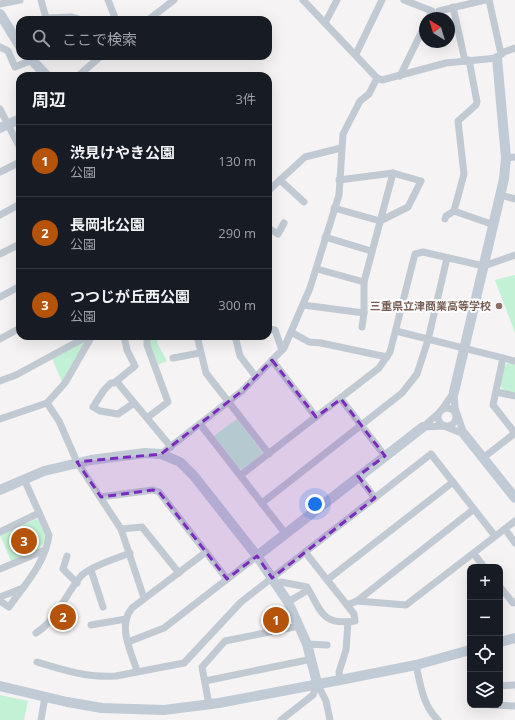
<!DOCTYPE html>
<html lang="ja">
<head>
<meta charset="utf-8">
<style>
  body { margin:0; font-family:"Open Sans","Noto Sans JP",sans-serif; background:#242831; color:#f1f3f6 }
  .controls { position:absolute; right:12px; bottom:12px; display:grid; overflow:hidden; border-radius:8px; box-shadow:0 4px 16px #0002 }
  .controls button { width:36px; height:36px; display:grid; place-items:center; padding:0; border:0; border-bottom:1px solid #363941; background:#171b24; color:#f1f3f6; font:20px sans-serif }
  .compass { position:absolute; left:419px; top:12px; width:36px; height:36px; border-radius:50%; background:#171b24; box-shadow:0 4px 16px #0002; rotate:322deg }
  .you { position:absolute; left:315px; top:504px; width:14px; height:14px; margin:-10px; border:3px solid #fff; border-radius:50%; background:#1a73e8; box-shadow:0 0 0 6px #1a73e833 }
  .badge { display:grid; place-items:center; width:26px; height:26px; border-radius:50%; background:#b45309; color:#fff; font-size:13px; font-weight:700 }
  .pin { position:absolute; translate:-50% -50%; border:2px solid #fff; box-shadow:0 1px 4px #0006 }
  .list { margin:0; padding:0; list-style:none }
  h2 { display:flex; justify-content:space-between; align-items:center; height:52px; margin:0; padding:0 16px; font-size:17px }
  h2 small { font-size:13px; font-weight:400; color:#9ea1a6 }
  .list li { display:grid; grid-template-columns:26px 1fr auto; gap:12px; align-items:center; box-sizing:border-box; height:72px; padding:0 16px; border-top:1px solid #363941 }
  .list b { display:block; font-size:15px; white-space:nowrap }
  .list p { margin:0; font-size:13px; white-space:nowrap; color:#9ea1a6 }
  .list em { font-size:13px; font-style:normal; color:#9ea1a6 }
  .icon { flex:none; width:22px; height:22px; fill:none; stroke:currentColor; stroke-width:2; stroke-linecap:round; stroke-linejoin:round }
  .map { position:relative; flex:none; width:515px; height:720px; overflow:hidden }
  .search { position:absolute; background:#171b24; box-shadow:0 4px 16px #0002; left:16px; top:16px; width:256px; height:44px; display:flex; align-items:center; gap:10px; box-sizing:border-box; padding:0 14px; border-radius:12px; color:#9ea1a6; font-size:15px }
  .panel { position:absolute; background:#171b24; box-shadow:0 4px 16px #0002; left:16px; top:72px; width:256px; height:268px; border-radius:12px }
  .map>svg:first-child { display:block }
  .green { fill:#c3f1d5 }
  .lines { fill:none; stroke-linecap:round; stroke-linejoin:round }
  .street { stroke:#c1cad2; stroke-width:7 }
  .secondary { stroke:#c1cbd6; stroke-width:10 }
  .marked { fill:#7b2cbf; fill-opacity:0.2; stroke:#7b2cbf; stroke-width:3; stroke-dasharray:8 5; stroke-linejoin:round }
  .education-dot { fill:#8d6e63; stroke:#fff; stroke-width:1.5 }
  .labels { text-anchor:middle; stroke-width:4; stroke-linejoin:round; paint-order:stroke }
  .education-label { font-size:11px; font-weight:bold; fill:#785e54; stroke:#fff; text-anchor:end }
</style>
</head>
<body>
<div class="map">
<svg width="515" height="720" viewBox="0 0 515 720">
  <rect width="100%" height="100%" fill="#f5f3f3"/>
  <g class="green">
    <polygon points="515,275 515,333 495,280"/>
    <polygon points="151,336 159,336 157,343 167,361 158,365 150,344"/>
    <polygon points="83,341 86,343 62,382 52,358"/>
    <polygon points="508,363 515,363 515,393 503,390 500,385 504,367"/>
    <polygon points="237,419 263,453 243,470 239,468 214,436"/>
    <path d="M36,519C40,521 41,524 43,529C53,549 26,554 11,561L0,535Z"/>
    <polygon points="65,607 74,614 57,623 55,620"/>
    <polygon points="269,610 282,618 291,622 288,625 267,630 263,614 265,611"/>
    <polygon points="0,695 28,701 24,720 0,720"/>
  </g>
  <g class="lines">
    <g class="street">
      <polyline points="41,0 46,18 72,17 82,20"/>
      <polyline points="108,0 116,20"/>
      <polyline points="303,0 377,78 382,80 446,63 497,58 504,52 515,48"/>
      <polyline points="404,0 432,11 429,18"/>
      <polyline points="489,0 501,54"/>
      <polyline points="0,4 20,0"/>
      <polyline points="453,7 465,61"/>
      <polyline points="439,11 485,0"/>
      <polyline points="148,20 174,0"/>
      <polyline points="325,23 337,0"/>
      <polyline points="0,47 8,51 15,67 32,60"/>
      <polyline points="356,54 382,0"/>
      <polyline points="469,60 477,102 476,105 458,121 464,174 454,211 494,225"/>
      <polyline points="78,76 101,56"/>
      <polyline points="400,76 425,25"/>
      <polyline points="0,109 20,148"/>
      <polyline points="506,158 515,157"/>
      <polyline points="0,172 20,162"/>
      <polyline points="280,180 304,202"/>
      <polyline points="268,191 305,157 341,148"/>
      <polyline points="501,195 515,199"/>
      <polyline points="334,208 380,221 408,207 421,181 393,173 339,180"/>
      <polyline points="0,215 20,204"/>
      <polyline points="445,219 446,216 454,211"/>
      <polyline points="268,228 278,234 284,223"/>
      <polyline points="325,237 371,251"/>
      <polyline points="0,254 20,244"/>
      <polyline points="317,269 364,282"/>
      <polyline points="0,297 20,286"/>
      <polyline points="303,305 364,313 364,282 393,173"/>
      <polyline points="362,327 364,313"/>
      <polyline points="268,329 275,330 282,350"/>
      <polyline points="396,331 515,361"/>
      <polyline points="291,332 309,342 321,343 387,357"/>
      <polyline points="124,336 127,350 135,366 114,383 111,383 104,390 93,407 100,411 118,414 134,403"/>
      <polyline points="147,336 147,345 168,402 148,417"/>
      <polyline points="197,336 206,373 269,454"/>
      <polyline points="235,336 240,356 256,377"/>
      <polyline points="0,339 20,328"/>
      <polyline points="173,358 200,353"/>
      <polyline points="503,358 493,405 515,433"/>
      <polyline points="272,360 316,417"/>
      <polyline points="0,381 16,375 88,336"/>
      <polyline points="117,382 171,447"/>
      <polyline points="454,392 455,408 464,434"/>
      <polyline points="496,392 515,396"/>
      <polyline points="341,399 385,456"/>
      <polyline points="47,403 59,421 77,462 121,529 144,598"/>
      <circle cx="447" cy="417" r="9"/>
      <polyline points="0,419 47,403 65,383 92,336"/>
      <polyline points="200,424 285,533"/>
      <polyline points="423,427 441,411 454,392"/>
      <polyline points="423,427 444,426 464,434"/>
      <polyline points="161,454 242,391 284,348 310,288 339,195 343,134 360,101 369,94 377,78"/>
      <polyline points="483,458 515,433"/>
      <polyline points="241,475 379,368 390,352 415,254 423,252 484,266 515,255"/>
      <polyline points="358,476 375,498"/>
      <polyline points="101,497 153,490 159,492 227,579"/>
      <polyline points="262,503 402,393 417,374 428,340 447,258"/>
      <polyline points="121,529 142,527 179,573"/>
      <polyline points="505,529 515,543"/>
      <polyline points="0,532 39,513"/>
      <polyline points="305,552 347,605 357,601 474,509"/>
      <polyline points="474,554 484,567"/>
      <polyline points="67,556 63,569 77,583"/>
      <polyline points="0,569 45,550"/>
      <polyline points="91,570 103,607"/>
      <polyline points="327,580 453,482"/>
      <path d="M275,584L281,582L307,587C321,610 321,626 355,621L354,614L347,605"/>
      <polyline points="500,587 513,603 515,602"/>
      <polyline points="0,597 23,588"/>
      <path d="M0,601L9,607C24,586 46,562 49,535L24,479"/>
      <polyline points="357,601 406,605 515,521"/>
      <polyline points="288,602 308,590"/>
      <polyline points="91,625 126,619"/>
      <path d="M36,633C58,619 65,594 82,575C91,566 117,558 130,553"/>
      <polyline points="128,642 164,628 257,556"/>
      <polyline points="307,644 327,645"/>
      <path d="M37,662C63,670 88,678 116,676L184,663L241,602L431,454L495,536"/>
      <path d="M416,665C420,683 423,706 438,720"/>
      <path d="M137,671C131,651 117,626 132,608L206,552"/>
      <polyline points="340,680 339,672 346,650 348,622"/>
      <polyline points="205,681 312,659"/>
      <polyline points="317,683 326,701 330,720"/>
      <polyline points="500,686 515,685"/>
      <polyline points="209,705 202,667 225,641 299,626"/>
      <polyline points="490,705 515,706"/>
      <polyline points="41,720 45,697"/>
      <polyline points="281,720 313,695 317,683"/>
    </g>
    <g class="secondary">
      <polyline points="0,14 20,46"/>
      <polyline points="28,56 47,76"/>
      <polyline points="0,128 20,119"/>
      <polyline points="454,392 504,179 506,158 497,58"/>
      <polyline points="464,434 515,498"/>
      <polyline points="0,490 44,471 91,460 145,453 161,454 180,462 194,476 257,556 288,602 307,644 317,683"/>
      <polyline points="257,556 423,427"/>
      <polyline points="500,642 515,638"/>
      <polyline points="0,686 67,702 102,708 164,710 219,703 340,680 416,665 470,650"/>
    </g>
  </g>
  <path class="marked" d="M272,360L316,417L341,399L385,456L358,476L375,498L272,578L257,556L227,579L159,492L153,490L101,497L77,462L161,454L242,391Z"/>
  <circle class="education-dot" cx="499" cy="306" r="4"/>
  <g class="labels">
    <g class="education-label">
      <text x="491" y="310">三重県立津商業高等学校</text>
    </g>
  </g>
</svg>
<div class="controls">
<button>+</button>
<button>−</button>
<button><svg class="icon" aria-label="locate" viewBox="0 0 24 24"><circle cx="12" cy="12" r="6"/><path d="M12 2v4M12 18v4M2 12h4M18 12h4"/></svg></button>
<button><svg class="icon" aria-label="layers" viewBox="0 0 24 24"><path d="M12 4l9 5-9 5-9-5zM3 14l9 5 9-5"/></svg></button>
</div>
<svg class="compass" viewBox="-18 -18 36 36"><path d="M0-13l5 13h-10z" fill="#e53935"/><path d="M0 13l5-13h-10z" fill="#9ea1a6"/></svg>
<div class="you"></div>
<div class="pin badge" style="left:276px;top:620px">1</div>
<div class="pin badge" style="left:63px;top:617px">2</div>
<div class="pin badge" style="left:24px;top:541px">3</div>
<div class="search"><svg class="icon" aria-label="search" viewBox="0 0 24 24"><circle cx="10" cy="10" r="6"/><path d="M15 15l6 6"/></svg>ここで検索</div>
<section class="panel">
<h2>周辺<small>3件</small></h2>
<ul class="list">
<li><span class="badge">1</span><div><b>渋見けやき公園</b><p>公園</p></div><em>130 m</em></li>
<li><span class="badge">2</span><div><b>長岡北公園</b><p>公園</p></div><em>290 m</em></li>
<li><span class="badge">3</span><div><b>つつじが丘西公園</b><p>公園</p></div><em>300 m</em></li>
</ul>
</section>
</div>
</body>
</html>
